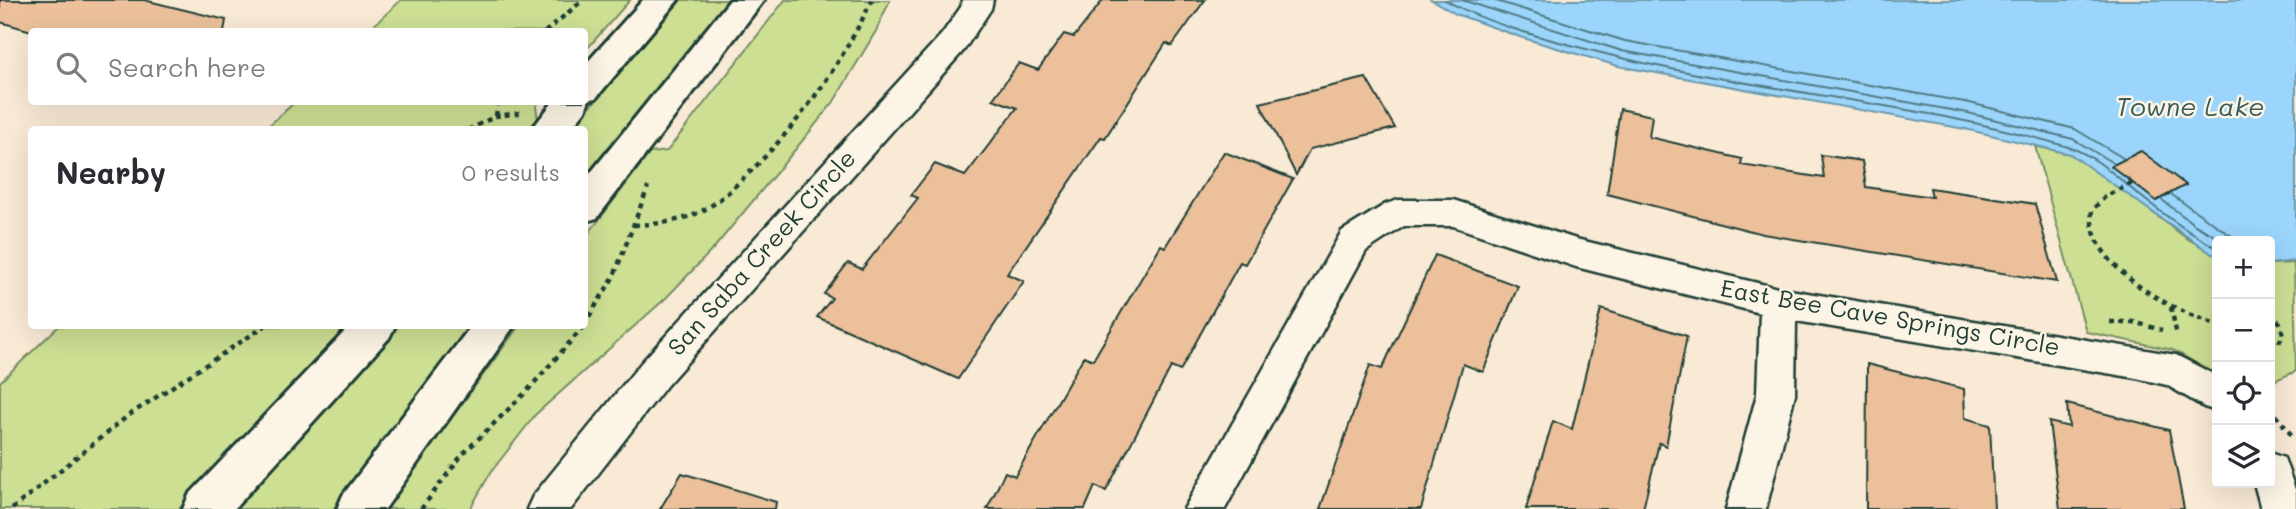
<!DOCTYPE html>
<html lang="en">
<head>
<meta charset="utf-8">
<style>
  body { margin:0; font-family:Mali,sans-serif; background:#f2f2f3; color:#2b2b33 }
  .controls { position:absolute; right:21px; bottom:21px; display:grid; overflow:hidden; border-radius:7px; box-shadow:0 7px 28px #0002 }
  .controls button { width:63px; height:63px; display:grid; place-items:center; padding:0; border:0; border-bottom:2px solid #e1e1e2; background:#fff; color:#2b2b33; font:35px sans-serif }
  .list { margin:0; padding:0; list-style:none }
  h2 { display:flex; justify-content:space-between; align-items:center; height:91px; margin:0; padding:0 28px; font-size:30px }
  h2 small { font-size:23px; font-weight:400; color:#7c7c81 }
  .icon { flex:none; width:38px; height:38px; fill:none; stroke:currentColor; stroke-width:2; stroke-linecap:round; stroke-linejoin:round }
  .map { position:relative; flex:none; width:2296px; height:509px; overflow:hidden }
  .search { position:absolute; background:#fff; box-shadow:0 7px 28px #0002; left:28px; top:28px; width:560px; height:77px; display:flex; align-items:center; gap:18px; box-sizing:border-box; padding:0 24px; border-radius:7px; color:#7c7c81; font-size:26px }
  .panel { position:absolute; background:#fff; box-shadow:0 7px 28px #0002; left:28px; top:126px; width:560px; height:203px; border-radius:7px }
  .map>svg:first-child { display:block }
  .green { fill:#ccdf93; stroke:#768e64; stroke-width:2 }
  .water { fill:#9bd5fb; stroke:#6998ab; stroke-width:2 }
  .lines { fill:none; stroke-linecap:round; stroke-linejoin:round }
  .shore { stroke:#517a84; stroke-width:2 }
  .building { fill:#ebc09b; stroke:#1f3d34; stroke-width:2 }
  .minor-casing { stroke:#1f3d34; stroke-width:5 }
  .secondary-casing { stroke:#1f3d34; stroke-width:6 }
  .path { stroke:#1f3d34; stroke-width:4.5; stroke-dasharray:5 5; stroke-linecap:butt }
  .minor { fill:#fcf5e5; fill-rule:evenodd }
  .secondary { fill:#fcf5e5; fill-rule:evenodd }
  .labels { text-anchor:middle; stroke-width:5; stroke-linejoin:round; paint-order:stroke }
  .street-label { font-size:24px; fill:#1f3d34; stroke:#fcf5e5 }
  .water-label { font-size:26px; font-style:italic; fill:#385b5c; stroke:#fcf5e5 }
</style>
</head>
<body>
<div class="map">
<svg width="2296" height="509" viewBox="0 0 2296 509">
  <rect width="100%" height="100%" fill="#f9ead6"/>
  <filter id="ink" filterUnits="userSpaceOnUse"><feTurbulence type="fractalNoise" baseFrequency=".0143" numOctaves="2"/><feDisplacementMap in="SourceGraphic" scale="14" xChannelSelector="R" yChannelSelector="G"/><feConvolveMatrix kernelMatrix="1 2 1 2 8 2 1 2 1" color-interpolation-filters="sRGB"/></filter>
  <g filter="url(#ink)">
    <g class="green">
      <polygon points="401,0 630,0 585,51 584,32 368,31"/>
      <polygon points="681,0 732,0 585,181 584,130 570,130"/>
      <polygon points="785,0 890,0 876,31 833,103 781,167 714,248 666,298 536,414 491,472 470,509 385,509 519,326 584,326 585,238 650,153 667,151"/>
      <polygon points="295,102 539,102 536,106 538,120 529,129 265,129"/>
      <polygon points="2035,146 2070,154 2098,171 2186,238 2217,255 2217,375 2173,350 2086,332"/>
      <polygon points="2294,263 2296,371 2270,383 2270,264"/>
      <polygon points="59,326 350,326 179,509 0,509 0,382"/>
      <polygon points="398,326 474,326 333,509 233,509"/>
    </g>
    <polygon class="water" points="1432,0 2296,0 2296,261 2270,264 2270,241 2217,241 2217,255 2212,254 2070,154 1965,129 1618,66 1523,38 1456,14"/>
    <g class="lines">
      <g class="shore">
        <path d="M1445,0C1490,25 1540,37 1590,50C1747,92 1912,100 2068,147C2095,155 2117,177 2138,194C2163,214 2188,233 2217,248"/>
        <polyline points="1462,0 1622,51 1968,113 2073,139 2113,163"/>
        <polyline points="1493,0 1625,41 1970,103 2075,129 2123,158"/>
        <polyline points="2172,195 2239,241"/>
        <polyline points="2162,200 2195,225 2224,241"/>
      </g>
    </g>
    <g class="building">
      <polygon points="0,0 144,0 226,20 224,32 35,32 0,22"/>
      <polygon points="1103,0 1205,0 1172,46 1166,43 1105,138 1101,137 1007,274 1024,281 958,379 817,317 832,298 824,294 848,263 862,269 918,198 911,195 935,164 965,176 1017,108 993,99 1019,63 1038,70 1064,34 1074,37"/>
      <polygon points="1366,78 1395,128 1310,149 1296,175 1260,103"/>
      <polygon points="1620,109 1652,116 1649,137 1742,159 1741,165 1824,178 1821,155 1862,161 1866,187 1932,197 1930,188 2035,204 2057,282 1763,234 1607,194"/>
      <polygon points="2141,151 2186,185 2156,201 2111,166"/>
      <polygon points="1224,152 1293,179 1245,264 1240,262 1180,371 1171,367 1106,491 1095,486 1085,509 987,509 1005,472 1015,476 1084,356 1093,360 1161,245 1165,247"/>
      <polygon points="1435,255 1518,286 1483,372 1463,364 1421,509 1320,509 1370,365 1382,369"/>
      <polygon points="1601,309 1687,336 1666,446 1659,443 1643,509 1526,509 1553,421 1572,429"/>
      <polygon points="1867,364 1964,389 1965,418 1990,425 1994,509 1866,509"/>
      <polygon points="2067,404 2169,430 2184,509 2060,509 2049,422 2069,427"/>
      <polygon points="682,473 776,502 775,509 660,509"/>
    </g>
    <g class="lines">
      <defs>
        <g id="minor">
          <polygon points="963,0 993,0 991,9 964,50 667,385 571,509 527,509 533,496 641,363 942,34 961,7"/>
          <polygon points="1398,200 1453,200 1576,239 1778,288 2176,355 2217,376 2217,411 2204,407 2167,385 2136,378 1796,321 1795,394 1766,509 1726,509 1757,394 1760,313 1576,267 1453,226 1404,226 1366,251 1225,509 1184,509 1342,231 1386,204"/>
          <polygon points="2270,453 2284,458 2296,492 2296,509 2261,509 2254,483 2270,483"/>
        </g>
        <g id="secondary">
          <polygon points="643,0 678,0 596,98 589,100 585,111 570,130 531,130 553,102 584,102 584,66"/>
          <polygon points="730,0 764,0 597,218 584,222 584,181"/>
          <polygon points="350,326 395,326 389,338 234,509 183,509 189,495"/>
          <polygon points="471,326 514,326 385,509 337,509 343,495"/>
        </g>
      </defs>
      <use href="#minor" class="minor-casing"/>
      <use href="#secondary" class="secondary-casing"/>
      <g class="path">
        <polyline points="545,32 583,0"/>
        <polyline points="496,116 498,102"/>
        <polyline points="468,130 496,116 520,113"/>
        <path d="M2132,183L2106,196L2092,210C2085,265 2172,312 2217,324"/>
        <path d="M634,225C657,224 681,222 702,211C721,201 736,185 752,170C802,120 841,64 872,0"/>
        <polyline points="2171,307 2177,336"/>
        <polyline points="2270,313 2280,323 2283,334 2279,343 2270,345"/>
        <polyline points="2110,322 2133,322 2162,330"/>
        <polyline points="584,325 614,276 648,187"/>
        <polyline points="2270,407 2292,436"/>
        <polyline points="12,509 129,415 265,326"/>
        <polyline points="421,509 462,455 528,390 584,326"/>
      </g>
      <use href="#minor" class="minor"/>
      <use href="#secondary" class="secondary"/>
    </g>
  </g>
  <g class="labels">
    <g class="street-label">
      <text transform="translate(762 253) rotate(-48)" y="8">San Saba Creek Circle</text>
      <text transform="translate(1890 318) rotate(10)" y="8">East Bee Cave Springs Circle</text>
    </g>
    <g class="water-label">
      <text x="2190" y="116">Towne Lake</text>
    </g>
  </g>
</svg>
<div class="controls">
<button>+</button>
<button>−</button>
<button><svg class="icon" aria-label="locate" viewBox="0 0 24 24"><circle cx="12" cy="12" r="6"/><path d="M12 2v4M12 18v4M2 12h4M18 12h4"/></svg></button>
<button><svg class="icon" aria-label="layers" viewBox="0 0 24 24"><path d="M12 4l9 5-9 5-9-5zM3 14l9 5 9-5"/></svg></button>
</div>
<div class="search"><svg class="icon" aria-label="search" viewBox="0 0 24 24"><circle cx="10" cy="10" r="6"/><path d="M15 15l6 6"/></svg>Search here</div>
<section class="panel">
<h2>Nearby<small>0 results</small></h2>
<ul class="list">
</ul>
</section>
</div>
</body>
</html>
